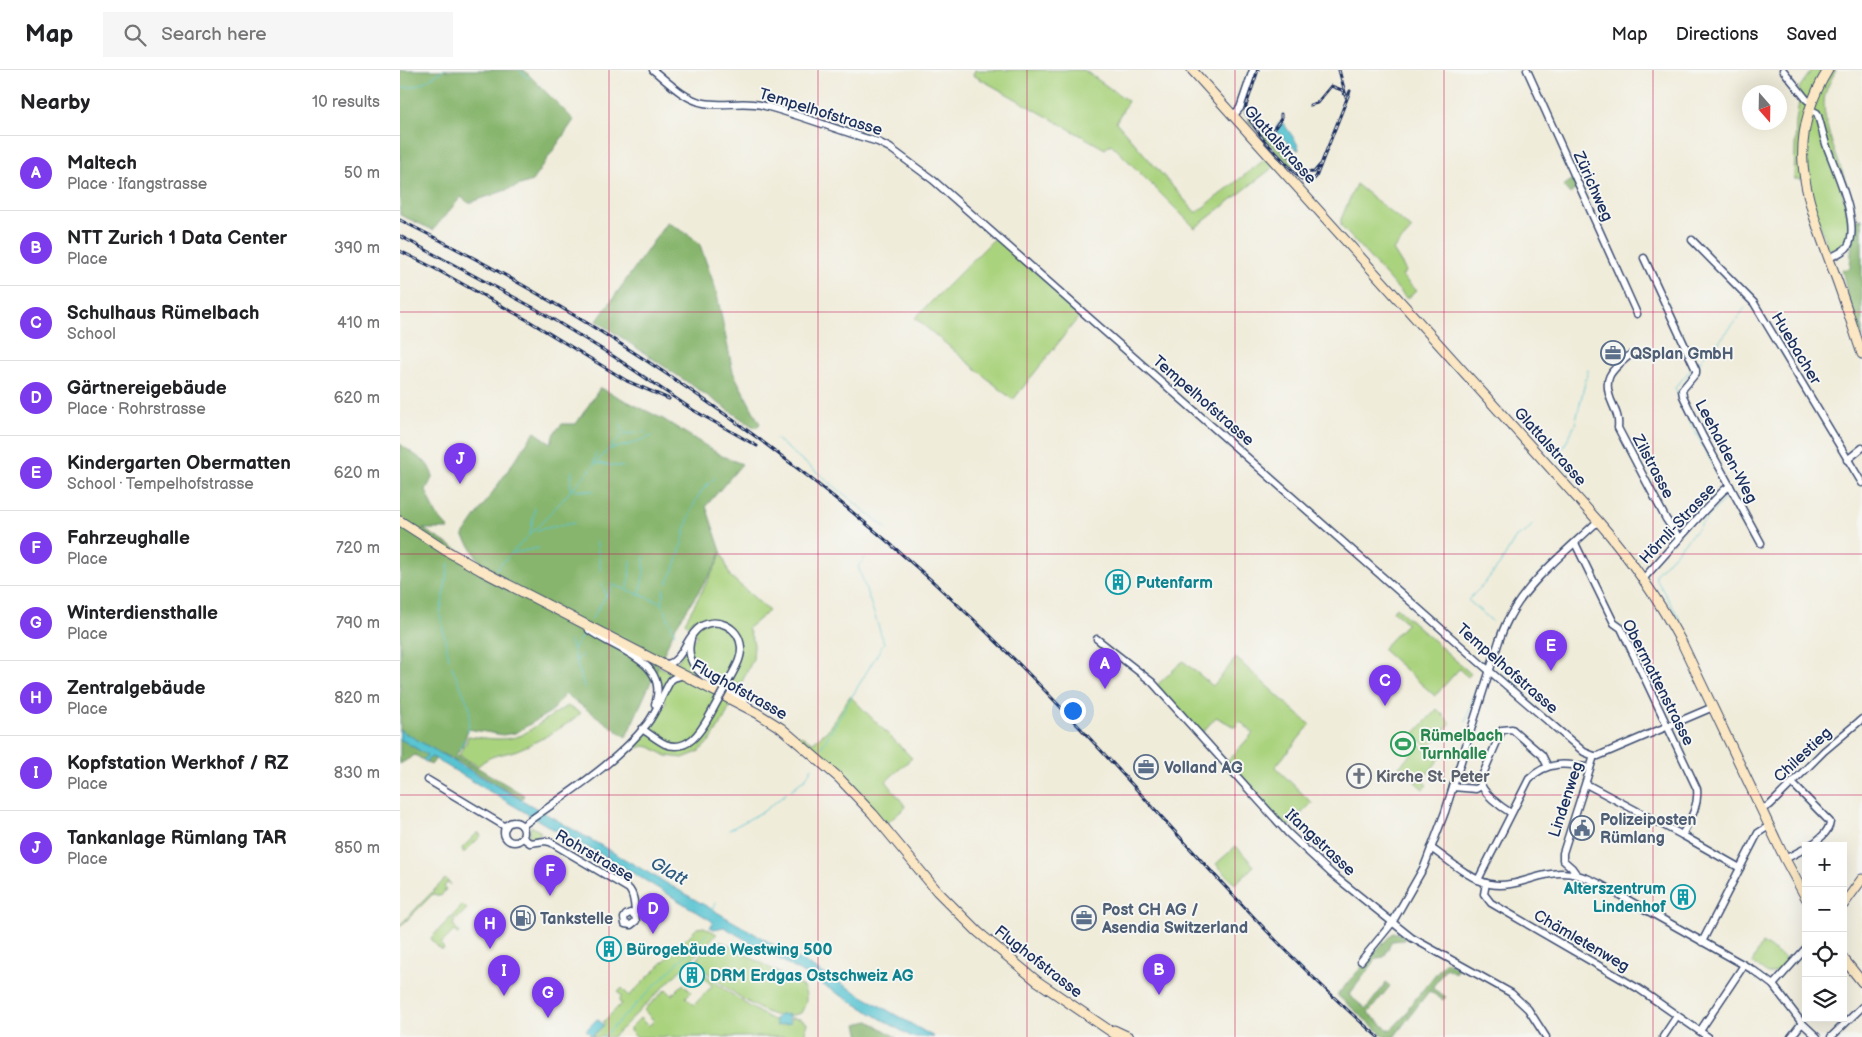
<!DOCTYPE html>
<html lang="en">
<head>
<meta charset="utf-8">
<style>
  body { margin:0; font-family:"Balsamiq Sans",sans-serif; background:#f6f6f6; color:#202124 }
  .controls { position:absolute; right:15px; bottom:15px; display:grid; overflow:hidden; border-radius:0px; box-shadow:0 5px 20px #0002 }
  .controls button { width:45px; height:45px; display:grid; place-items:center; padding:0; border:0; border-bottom:1px solid #e0e0e0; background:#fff; color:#202124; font:25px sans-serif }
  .compass { position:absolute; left:1342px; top:15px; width:45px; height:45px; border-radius:50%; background:#fff; box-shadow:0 5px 20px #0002; rotate:160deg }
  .you { position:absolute; left:672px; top:640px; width:18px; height:18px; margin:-12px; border:4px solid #fff; border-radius:50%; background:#1a73e8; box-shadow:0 0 0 8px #1a73e833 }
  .badge { display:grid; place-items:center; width:32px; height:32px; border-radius:50%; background:#7c3aed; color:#fff; font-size:16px; font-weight:700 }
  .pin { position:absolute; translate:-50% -41px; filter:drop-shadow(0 1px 2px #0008) }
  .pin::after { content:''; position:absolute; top:26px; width:18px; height:15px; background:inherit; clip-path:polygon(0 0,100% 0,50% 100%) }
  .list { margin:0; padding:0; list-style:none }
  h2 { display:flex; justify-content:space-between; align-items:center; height:65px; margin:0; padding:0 20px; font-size:21px }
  h2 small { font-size:16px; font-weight:400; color:#757577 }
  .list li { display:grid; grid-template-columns:32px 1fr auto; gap:15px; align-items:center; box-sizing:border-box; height:75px; padding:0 20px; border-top:1px solid #e0e0e0 }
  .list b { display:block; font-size:19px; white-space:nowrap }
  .list p { margin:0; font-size:16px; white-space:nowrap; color:#757577 }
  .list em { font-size:16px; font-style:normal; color:#757577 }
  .icon { flex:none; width:28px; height:28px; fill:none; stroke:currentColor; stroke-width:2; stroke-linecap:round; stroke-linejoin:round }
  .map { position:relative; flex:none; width:1462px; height:967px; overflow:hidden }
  header { display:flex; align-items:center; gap:30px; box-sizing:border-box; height:70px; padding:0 25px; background:#fff; border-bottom:1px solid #e0e0e0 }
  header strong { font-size:24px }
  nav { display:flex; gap:28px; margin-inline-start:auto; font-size:18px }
  .search { width:350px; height:45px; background:#f6f6f6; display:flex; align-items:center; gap:12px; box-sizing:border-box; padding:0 18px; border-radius:0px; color:#757577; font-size:19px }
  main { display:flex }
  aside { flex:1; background:#fff }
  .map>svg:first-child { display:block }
  .green { fill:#aad37e; stroke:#62816e }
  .forest { fill:#87b56d; stroke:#517266 }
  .water { fill:#59c4d2; stroke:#3a7a98 }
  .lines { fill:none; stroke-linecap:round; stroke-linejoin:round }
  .stream { stroke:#59c4d2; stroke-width:1 }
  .street-casing { stroke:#3b4b71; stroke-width:9 }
  .secondary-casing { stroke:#3b4b71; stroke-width:11 }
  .street { stroke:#fff; stroke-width:6 }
  .secondary { stroke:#fbe7c3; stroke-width:9 }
  .rail-casing { stroke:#1b2f5e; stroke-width:3 }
  .rail { stroke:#f6f6f2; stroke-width:1; stroke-dasharray:4; stroke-linecap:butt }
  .street-bridge-casing { stroke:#3b4b71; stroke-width:9; stroke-linecap:butt }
  .street-bridge { stroke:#fff; stroke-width:6 }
  .grid { fill:none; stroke:#c2185b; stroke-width:1; stroke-opacity:0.55 }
  .labels { text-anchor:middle; stroke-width:4; stroke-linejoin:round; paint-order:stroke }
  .street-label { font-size:16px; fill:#1b2f5e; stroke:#f6f6f2 }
  .service-label { font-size:16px; font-weight:bold; fill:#4e5e75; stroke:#f6f6f2; text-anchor:start }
  .culture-label { font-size:16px; font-weight:bold; fill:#0d838f; stroke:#f6f6f2; text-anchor:start }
  .leisure-label { font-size:16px; font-weight:bold; fill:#27864d; stroke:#f6f6f2; text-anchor:start }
  .worship-label { font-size:16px; font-weight:bold; fill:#5b616d; stroke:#f6f6f2; text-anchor:start }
  .water-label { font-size:18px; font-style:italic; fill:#2e5c81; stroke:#f6f6f2 }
</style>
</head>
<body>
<header>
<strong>Map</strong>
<div class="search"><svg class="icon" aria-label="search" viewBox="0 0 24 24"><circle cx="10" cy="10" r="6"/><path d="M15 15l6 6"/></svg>Search here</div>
<nav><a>Map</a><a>Directions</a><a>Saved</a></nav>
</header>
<main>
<aside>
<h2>Nearby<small>10 results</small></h2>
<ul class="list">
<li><span class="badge">A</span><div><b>Maltech</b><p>Place · Ifangstrasse</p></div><em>50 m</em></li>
<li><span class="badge">B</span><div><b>NTT Zurich 1 Data Center</b><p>Place</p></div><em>390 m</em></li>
<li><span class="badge">C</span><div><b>Schulhaus Rümelbach</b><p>School</p></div><em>410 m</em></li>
<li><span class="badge">D</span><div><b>Gärtnereigebäude</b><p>Place · Rohrstrasse</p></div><em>620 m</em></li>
<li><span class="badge">E</span><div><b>Kindergarten Obermatten</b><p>School · Tempelhofstrasse</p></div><em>620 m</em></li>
<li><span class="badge">F</span><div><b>Fahrzeughalle</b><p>Place</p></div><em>720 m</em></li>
<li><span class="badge">G</span><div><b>Winterdiensthalle</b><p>Place</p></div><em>790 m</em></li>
<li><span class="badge">H</span><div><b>Zentralgebäude</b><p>Place</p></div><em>820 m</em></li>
<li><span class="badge">I</span><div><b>Kopfstation Werkhof / RZ</b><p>Place</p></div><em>830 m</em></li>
<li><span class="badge">J</span><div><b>Tankanlage Rümlang TAR</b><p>Place</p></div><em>850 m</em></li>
</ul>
</aside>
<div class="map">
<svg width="1462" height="967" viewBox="0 0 1462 967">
  <rect width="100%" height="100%" fill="#f6f6f2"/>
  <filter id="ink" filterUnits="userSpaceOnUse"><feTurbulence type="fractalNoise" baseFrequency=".02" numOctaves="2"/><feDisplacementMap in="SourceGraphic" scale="10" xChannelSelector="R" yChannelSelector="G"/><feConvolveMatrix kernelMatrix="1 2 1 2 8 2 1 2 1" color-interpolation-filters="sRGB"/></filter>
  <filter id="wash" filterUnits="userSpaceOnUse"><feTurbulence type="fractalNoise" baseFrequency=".0096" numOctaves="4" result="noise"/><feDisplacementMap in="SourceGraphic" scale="20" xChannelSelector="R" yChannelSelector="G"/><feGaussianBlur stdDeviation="1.12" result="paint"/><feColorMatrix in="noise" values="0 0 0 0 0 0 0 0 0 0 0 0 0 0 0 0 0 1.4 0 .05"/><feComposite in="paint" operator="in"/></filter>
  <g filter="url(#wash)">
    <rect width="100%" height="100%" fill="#f0ecda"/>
    <g class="green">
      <polygon points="575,0 684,0 728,31 716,52 796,143 868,87 875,96 795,158 711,74 705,79 573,5"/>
      <path d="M1412,0H1436C1431,10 1424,21 1424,33C1424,59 1439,91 1447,116L1441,118C1445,131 1454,160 1447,173C1445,178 1439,180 1435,182L1427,178L1406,109H1394L1396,51L1400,25L1399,18Z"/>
      <polygon points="956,114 1012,159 993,180 1006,201 1002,206 1016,221 1007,229 941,156 941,149"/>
      <polygon points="596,167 682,243 613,330 515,248"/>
      <path d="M321,481L330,506L369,541L348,558L354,574L353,589L325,647L311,670L298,682L283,688L267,686L250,677L244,676L228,681L257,648L266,633C260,619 259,603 247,592L272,602L286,577L297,566L285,552L318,492Z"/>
      <polygon points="996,537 1071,604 1068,607 1059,599 1035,626 982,579 1007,553 993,541"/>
      <polygon points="836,588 910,655 875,697 912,733 887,758 826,693 853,663 840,651 835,657 816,647 800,665 755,617 783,591 813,616"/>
      <polygon points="450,626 512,688 486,711 506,737 486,754 450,713 390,661 413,672 427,661"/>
      <path d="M167,636L181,643C162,659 139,671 117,680C100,686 92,683 78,696L59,685L65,676L68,666C86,668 104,672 122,665Z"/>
      <polygon points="1037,639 1051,653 1028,678 1014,664"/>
      <polygon points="1020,675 1030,685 1027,680 1031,676 1042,686 1022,710 1027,715 1023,719 1015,712 1020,708 1017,705 1013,709 999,697"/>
      <polygon points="131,756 141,762 136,768 132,769 129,765"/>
      <polygon points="77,763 79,763 81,766 65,782 63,782 62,778"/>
      <polygon points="836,776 854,796 835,814 816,794"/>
      <polygon points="45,809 51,814 47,813 44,817 46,819 41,826 33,824 0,857 0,855"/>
      <polygon points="63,835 67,839 56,850 52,846"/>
      <polygon points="51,847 55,851 53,854 59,863 57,864 54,861 41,874 44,879 41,880 32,871 31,868"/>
      <polygon points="304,857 317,864 213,967 188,967 190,964 193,966 205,954 203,952 221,934 219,931 221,926 218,922 222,918 229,926 297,858"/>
      <path d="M320,871L331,876L402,916C409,925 406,934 401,943C393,945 386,947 378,946C359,943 321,914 305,901L299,894L298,887C305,880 310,872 320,871Z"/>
      <polygon points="1362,873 1389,891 1377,902 1368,904 1352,893"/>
      <path d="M290,894L295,896C311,910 361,947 379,952C383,953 387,952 391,951L390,948L400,949L407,953L404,967H236L230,961V958L240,948L248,956L254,951L244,940L266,919L272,925L283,914L291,922L286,927L294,935L312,916Z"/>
    </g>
    <g class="forest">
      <polygon points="0,0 124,0 174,50 132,111 69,133 61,127 33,160 0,145"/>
      <polygon points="849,49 858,61 861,60 865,63 889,85 888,89 895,92 890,97 848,51"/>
      <polygon points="1173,109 1177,118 1170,124 1163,116"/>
      <polygon points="1462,149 1462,268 1449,231 1442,200 1450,198 1453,150"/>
      <polygon points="267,152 292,167 300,175 316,220 333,302 360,354 355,358 197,251"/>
      <polygon points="200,318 263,349 322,386 342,394 306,436 321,481 318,492 276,556 226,667 165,624 152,641 115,663 103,665 68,659 63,675 56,685 124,725 122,729 52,688 40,683 31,695 15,685 0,694 0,374 25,392 29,397 33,406 26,420 36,444 49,459 23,459 82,495 63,465 133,364 135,362 151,373 154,363 162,354 176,354"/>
      <polygon points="994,862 1005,866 1004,870 992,871 984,887 977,888 949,925 966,939 986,913 990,916 968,943 990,961 1008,942 1009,937 1046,891 1058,898 1055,903 1046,898 1032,918 1046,927 1043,930 1029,921 994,967 985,967 937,925 980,876"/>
      <polygon points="469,951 496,967 460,967 457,954"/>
    </g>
    <g class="water">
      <path d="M879,53H883C888,60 899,74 899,80C894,79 882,69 881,64L876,63V58Z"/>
      <polygon points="0,660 534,967 512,967 324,857 314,859 310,857 313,853 312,851 215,792 153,759 32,687 25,692 23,690 27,685 0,669"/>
      <polygon points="381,944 382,945 388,944 389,951 391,953 376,956 375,949"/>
      <polygon points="197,949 203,954 202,957 192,966 186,960"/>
    </g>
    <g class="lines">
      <g class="stream">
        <polyline points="120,0 129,9"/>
        <path d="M2,17C18,20 30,7 44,0"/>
        <polyline points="1298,295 1304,285 1313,279 1330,258 1345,238"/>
        <polyline points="1292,298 1275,318 1288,348 1322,412"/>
        <polyline points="221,354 223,363"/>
        <polyline points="376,369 487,459"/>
        <polyline points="210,379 228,375 252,366"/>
        <polyline points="196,393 223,397"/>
        <polyline points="194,394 196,382"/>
        <polyline points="1162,394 1161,382 1175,355 1188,300"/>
        <polyline points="170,420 172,401"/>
        <polyline points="172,420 194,421"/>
        <polyline points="1329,426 1351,467"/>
        <polyline points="136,460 174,453"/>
        <polyline points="130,464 135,438"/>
        <polyline points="196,470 201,501"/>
        <polyline points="113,483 139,478"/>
        <polyline points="96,499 145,449 223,364 245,362"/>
        <polyline points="202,513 206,526"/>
        <path d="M267,513C288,480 281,432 315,408"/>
        <polyline points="211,514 262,533"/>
        <polyline points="228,519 231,490"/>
        <polyline points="264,519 262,533 275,564"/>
        <polyline points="240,525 244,501 244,486"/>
        <polyline points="191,550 212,517"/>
        <polyline points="1092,551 1068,530 1083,515 1100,494 1116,467 1125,463 1133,454"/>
        <polyline points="1281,551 1256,509 1256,504 1329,424 1328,423"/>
        <polyline points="170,571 184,617"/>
        <polyline points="173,579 184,563"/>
        <polyline points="1090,580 1097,558"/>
        <polyline points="49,589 40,545 49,493"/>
        <polyline points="176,591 182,585"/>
        <polyline points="51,595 70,638 68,662"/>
        <polyline points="1066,651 1075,621"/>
        <polyline points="421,678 484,573 458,496 465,488"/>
        <polyline points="59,679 64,669"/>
        <polyline points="391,720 406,708 412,697"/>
        <polyline points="329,760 364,741 387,723"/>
        <polyline points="312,840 316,832"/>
        <polyline points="203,967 307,864"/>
      </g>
    </g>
  </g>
  <g filter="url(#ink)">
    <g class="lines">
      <defs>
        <g id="street">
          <path d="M253,0C268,12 284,29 304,33C324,37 345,30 365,36C403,46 440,61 478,72L490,78L533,110L1079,592L1184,682L1194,686H1198L1313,637"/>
          <polyline points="1127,0 1237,244"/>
          <polyline points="1383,0 1407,30 1412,32"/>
          <path d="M1409,39L1417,43C1421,54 1423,66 1427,77C1435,99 1461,154 1448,176C1444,182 1435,185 1429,188"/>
          <polyline points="834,45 840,38 853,0"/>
          <polyline points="1292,170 1354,233 1462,413"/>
          <polyline points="1244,188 1296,300 1296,303 1282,320 1283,326 1303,367 1361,473"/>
          <path d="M1230,285C1210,301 1201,309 1213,335C1217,344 1219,349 1218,358L1266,449L1279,468"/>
          <polyline points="1447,390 1462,378"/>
          <path d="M1175,473L1214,553L1221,558L1297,719C1299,736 1290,750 1282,765"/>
          <polyline points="1244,508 1304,441 1323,421 1330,416"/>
          <path d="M189,560C215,580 270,591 255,634"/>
          <path d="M291,569C280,607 328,616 349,636"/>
          <polyline points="697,569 752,612 888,763 932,804 1012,868 1111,923 1128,939 1146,967"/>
          <path d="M263,593L268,594C284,589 286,566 300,557C317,546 339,557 341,577C342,589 334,600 329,610"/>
          <path d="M242,659C250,664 257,670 265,674C288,683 301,661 310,645"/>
          <polyline points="28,710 106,757"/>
          <path d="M1392,713L1430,752C1429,762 1418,771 1409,776"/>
          <polyline points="1186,714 1282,765 1340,798"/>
          <polyline points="1053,717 1076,719 1081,716"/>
          <polyline points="1361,739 1370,735 1424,681 1462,649"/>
          <path d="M1111,743C1101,737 1082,723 1080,711L1102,660L1112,659L1142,685L1147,695"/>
          <circle cx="114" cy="762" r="10"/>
          <path d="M122,756C163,726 216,694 247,654C257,641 262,625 271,610L274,608L284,605"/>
          <path d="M123,768L130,773L145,771L150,772L229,819C236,827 234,841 236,851L231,855L225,854L224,848L226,845L230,843L234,845"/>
          <path d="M1031,778C1047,789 1071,810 1090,814C1115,819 1136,803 1161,803C1174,803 1186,807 1198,813L1353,900L1373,915L1402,953L1417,967"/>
          <polyline points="1385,789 1406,778"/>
          <polyline points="1177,805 1172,798 1163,790 1163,783 1194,686"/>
          <path d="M1078,810L1129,709C1147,691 1166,693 1190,698"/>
          <polyline points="1086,813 1084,824 1091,833 1239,919 1308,967"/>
          <polyline points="1302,872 1358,763 1369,756"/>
          <path d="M961,891L992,853L1024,797L1045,742L1099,571C1102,563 1105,554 1110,546C1129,510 1169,479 1198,451"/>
          <polyline points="1373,915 1406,878"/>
          <polyline points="1300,961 1344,895"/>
          <polyline points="1263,967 1277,946"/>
          <polyline points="1391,967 1402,953"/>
          <polyline points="1431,967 1462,937"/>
        </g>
        <g id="secondary">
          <path d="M792,0L1198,451C1231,489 1258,529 1282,573L1385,789L1406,828"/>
          <path d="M1428,0C1384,72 1405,124 1432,197C1443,225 1452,255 1462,284"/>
          <polyline points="0,451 45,480 82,501 357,643 381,658 438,707 473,744 537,821 578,862 637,911 719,967"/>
          <polyline points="1443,835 1462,809"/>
          <polyline points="1443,888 1462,912"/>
          <polyline points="714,960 729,967"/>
        </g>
      </defs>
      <use href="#street" class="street-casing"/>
      <use href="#secondary" class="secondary-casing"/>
      <use href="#street" class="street"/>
      <use href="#secondary" class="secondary"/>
      <defs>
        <g id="rail">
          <path d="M858,0L846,36V44L863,69L900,108C905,112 912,112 916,107L950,21"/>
          <polyline points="939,0 946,26"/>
          <polyline points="910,35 917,33 931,16 942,20 946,27"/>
          <path d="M881,44V49L873,60C872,68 898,96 906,101C910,103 910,102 914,102L920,95"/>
          <path d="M0,150C227,262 437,411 616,591C739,714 846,853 978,967"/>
          <polyline points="0,166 136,239 213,286 293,340 357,376"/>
          <polyline points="0,181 32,197 129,251 227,311 269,329"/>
        </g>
      </defs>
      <use href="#rail" class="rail-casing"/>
      <use href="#rail" class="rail"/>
      <defs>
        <polyline id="street-bridge" points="310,645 329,610"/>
      </defs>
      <use href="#street-bridge" class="street-bridge-casing"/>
      <use href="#street-bridge" class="street-bridge"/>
    </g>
  </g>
  <path class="grid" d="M209,0V967M418,0V967M627,0V967M835,0V967M1044,0V967M1253,0V967M0,242H1462M0,484H1462M0,725H1462"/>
  <defs>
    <symbol id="office-ring" viewBox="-11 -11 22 22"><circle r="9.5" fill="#f6f6f2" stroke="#5c6f8a" stroke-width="1.5"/><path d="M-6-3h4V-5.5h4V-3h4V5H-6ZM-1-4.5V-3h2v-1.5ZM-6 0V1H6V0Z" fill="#5c6f8a"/></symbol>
    <symbol id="building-ring" viewBox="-11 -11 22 22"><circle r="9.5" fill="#f6f6f2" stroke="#0f9aa8" stroke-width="1.5"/><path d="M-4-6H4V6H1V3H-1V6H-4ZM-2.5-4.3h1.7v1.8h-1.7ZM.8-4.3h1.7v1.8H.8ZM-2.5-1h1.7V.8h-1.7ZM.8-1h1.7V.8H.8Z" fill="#0f9aa8"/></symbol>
    <symbol id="stadium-ring" viewBox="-11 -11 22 22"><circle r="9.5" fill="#f6f6f2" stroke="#2e9e5b" stroke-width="1.5"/><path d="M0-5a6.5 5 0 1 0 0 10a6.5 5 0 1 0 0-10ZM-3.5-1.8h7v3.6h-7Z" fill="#2e9e5b"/></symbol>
    <symbol id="church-ring" viewBox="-11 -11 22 22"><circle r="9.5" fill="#f6f6f2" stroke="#6b7280" stroke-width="1.5"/><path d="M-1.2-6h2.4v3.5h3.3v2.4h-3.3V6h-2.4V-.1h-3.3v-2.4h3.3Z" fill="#6b7280"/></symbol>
    <symbol id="civic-ring" viewBox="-11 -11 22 22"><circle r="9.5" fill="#f6f6f2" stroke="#5c6f8a" stroke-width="1.5"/><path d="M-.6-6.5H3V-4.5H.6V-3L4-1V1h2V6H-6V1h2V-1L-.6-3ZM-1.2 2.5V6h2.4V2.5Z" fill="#5c6f8a"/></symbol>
    <symbol id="fuel-ring" viewBox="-11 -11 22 22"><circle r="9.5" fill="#f6f6f2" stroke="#5c6f8a" stroke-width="1.5"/><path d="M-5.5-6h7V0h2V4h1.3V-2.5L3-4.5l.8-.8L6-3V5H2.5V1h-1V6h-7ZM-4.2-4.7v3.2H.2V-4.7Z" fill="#5c6f8a"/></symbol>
  </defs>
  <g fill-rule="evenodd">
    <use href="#office-ring" x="1199" y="269" width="28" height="28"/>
    <use href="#building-ring" x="704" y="498" width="28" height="28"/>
    <use href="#stadium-ring" x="989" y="660" width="28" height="28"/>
    <use href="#office-ring" x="732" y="683" width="28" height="28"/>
    <use href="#church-ring" x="945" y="692" width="28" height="28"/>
    <use href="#civic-ring" x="1168" y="744" width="28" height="28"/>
    <use href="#building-ring" x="1269" y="813" width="28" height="28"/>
    <use href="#fuel-ring" x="109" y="834" width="28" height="28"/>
    <use href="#office-ring" x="670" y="834" width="28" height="28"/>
    <use href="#building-ring" x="195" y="865" width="28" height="28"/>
    <use href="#building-ring" x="278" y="891" width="28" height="28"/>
  </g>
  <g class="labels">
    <g class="street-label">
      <text transform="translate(421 41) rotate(17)" y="6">Tempelhofstrasse</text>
      <text transform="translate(881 74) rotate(48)" y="6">Glattalstrasse</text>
      <text transform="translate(1194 116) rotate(66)" y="6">Zürichweg</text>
      <text transform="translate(1397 278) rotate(59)" y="6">Huebacher</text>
      <text transform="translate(804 330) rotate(41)" y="6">Tempelhofstrasse</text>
      <text transform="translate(1151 376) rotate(48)" y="6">Glattalstrasse</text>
      <text transform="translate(1327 381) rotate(62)" y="6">Leehalden-Weg</text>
      <text transform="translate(1254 396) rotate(62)" y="6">Zilstrasse</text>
      <text transform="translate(1277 453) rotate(-47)" y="6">Hörnli-Strasse</text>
      <text transform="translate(1108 598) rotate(41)" y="6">Tempelhofstrasse</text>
      <text transform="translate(1259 612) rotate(63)" y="6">Obermattenstrasse</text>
      <text transform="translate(340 619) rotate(29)" y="6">Flughofstrasse</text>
      <text transform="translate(1402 684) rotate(-43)" y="6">Chilestieg</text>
      <text transform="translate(1165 729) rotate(-72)" y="6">Lindenweg</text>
      <text transform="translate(921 772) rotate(43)" y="6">Ifangstrasse</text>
      <text transform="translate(195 785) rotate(30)" y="6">Rohrstrasse</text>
      <text transform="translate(1182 870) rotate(30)" y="6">Chämletenweg</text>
      <text transform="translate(639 891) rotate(38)" y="6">Flughofstrasse</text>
    </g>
    <g class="service-label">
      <text x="1230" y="289">QSplan GmbH</text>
      <text x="764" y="703">Volland AG</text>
      <text x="1200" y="755">Polizeiposten<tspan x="1200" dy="18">Rümlang</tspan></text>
      <text x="702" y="845">Post CH AG /<tspan x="702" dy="18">Asendia Switzerland</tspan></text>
      <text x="140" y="854">Tankstelle</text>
    </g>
    <g class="culture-label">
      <text x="736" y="518">Putenfarm</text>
      <text x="1266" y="824" text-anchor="end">Alterszentrum<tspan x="1266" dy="18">Lindenhof</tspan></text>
      <text x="226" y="885">Bürogebäude Westwing 500</text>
      <text x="310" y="911">DRM Erdgas Ostschweiz AG</text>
    </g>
    <g class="leisure-label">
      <text x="1020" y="671">Rümelbach<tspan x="1020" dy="18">Turnhalle</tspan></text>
    </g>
    <g class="worship-label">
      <text x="976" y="712">Kirche St. Peter</text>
    </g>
    <g class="water-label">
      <text transform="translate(269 801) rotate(30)" y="6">Glatt</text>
    </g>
  </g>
</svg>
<div class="controls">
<button>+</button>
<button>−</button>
<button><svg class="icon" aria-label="locate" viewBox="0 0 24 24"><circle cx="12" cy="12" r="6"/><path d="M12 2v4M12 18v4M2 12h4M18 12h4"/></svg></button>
<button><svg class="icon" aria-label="layers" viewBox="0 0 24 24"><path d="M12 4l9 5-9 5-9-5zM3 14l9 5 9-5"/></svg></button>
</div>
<svg class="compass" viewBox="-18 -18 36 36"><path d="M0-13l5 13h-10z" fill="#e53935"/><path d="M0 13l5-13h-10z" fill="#757577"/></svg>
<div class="you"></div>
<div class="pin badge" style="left:705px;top:619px">A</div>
<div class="pin badge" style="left:759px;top:925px">B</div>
<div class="pin badge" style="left:985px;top:636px">C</div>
<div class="pin badge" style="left:253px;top:864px">D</div>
<div class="pin badge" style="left:1151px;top:601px">E</div>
<div class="pin badge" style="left:150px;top:826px">F</div>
<div class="pin badge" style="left:148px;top:948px">G</div>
<div class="pin badge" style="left:90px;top:879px">H</div>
<div class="pin badge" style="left:104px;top:926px">I</div>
<div class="pin badge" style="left:60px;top:414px">J</div>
</div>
</main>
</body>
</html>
